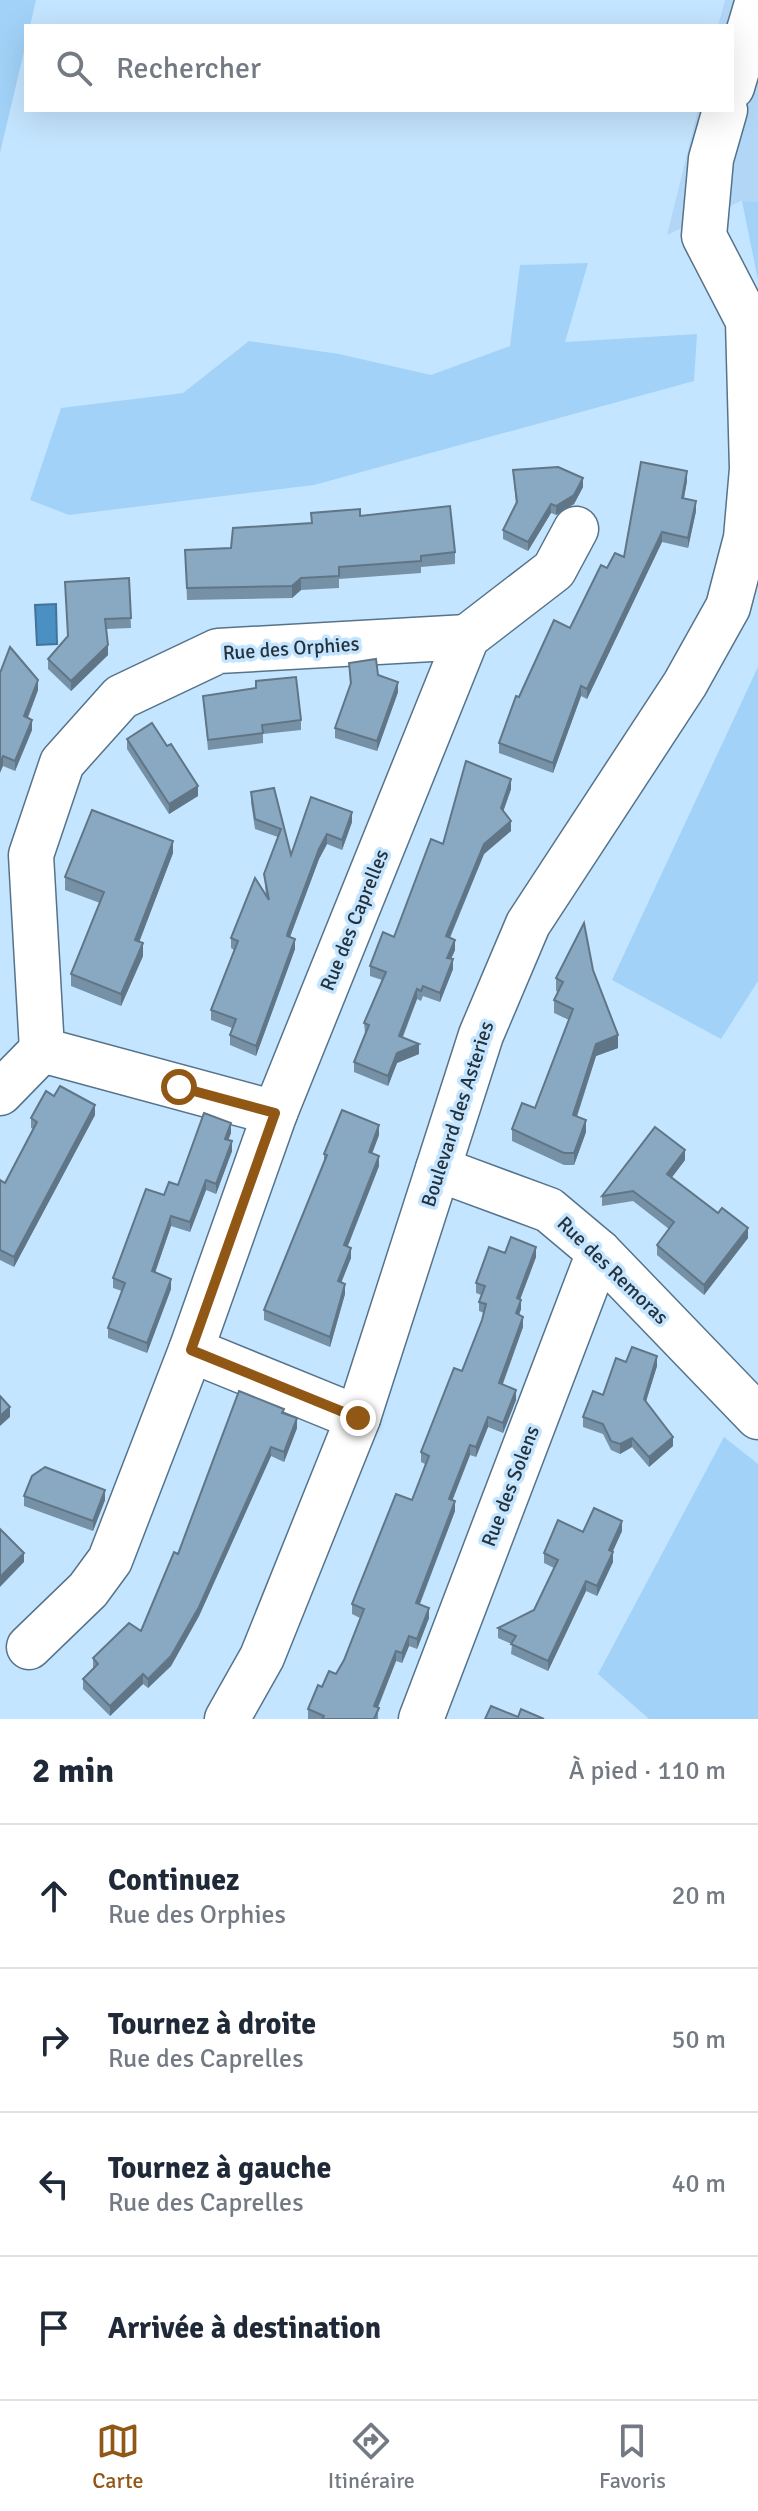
<!DOCTYPE html>
<html lang="fr">
<head>
<meta charset="utf-8">
<style>
  body { margin:0; font-family:Signika,sans-serif; background:#f2f2f3; color:#1f2937 }
  .stop { position:absolute; width:24px; height:24px; margin:-18px; border:6px solid #915714; border-radius:50%; background:#fff }
  .stop.end { background:#915714; border-color:#fff; box-shadow:0 2px 8px #0008 }
  .list { margin:0; padding:0; list-style:none }
  h2 { display:flex; justify-content:space-between; align-items:center; height:104px; margin:0; padding:0 32px; font-size:34px }
  h2 small { font-size:26px; font-weight:400; color:#747a83 }
  .list li { display:grid; grid-template-columns:52px 1fr auto; gap:24px; align-items:center; box-sizing:border-box; height:144px; padding:0 32px; border-top:2px solid #e0e1e3 }
  .list b { display:block; font-size:30px; white-space:nowrap }
  .list p { margin:0; font-size:26px; white-space:nowrap; color:#747a83 }
  .list em { font-size:26px; font-style:normal; color:#747a83 }
  .icon { flex:none; width:44px; height:44px; fill:none; stroke:currentColor; stroke-width:2; stroke-linecap:round; stroke-linejoin:round }
  .map { position:relative; flex:none; width:758px; height:1719px; overflow:hidden }
  .search { position:absolute; background:#fff; box-shadow:0 8px 32px #0002; left:24px; right:24px; top:24px; height:88px; display:flex; align-items:center; gap:20px; box-sizing:border-box; padding:0 28px; border-radius:0px; color:#747a83; font-size:30px }
  .sheet { height:680px; background:#fff }
  nav { display:flex; justify-content:space-around; align-items:center; box-sizing:border-box; height:112px; border-top:2px solid #e0e1e3; background:#fff; font-size:22px; color:#747a83 }
  nav a { display:grid; justify-items:center; gap:4px }
  nav .on { color:#915714 }
  .map>svg:first-child { display:block }
  .built { fill:#b2d7f6 }
  .green { fill:#a2d2f8 }
  .water { fill:#4b90c3; stroke:#40749a; stroke-width:2 }
  .lines { fill:none; stroke-linecap:round; stroke-linejoin:round }
  .minor-casing { stroke:#56738a; stroke-width:47 }
  .minor { stroke:#fff; stroke-width:44 }
  .wall { fill:#7690a6 }
  .shaded-wall { fill:#607687 }
  .building { fill:#89a8c1; stroke:#607687; stroke-width:2 }
  .route { stroke:#915714; stroke-width:10 }
  .labels { text-anchor:middle; stroke-width:7; stroke-linejoin:round; paint-order:stroke }
  .street-label { font-size:20px; fill:#25323c; stroke:#c4e5ff }
</style>
</head>
<body>
<div class="map">
<svg width="758" height="1719" viewBox="0 0 758 1719">
  <rect width="100%" height="100%" fill="#c4e5ff"/>
  <polygon class="built" points="725,0 758,0 758,202 741,201 667,235 698,110 732,110 732,26 718,26"/>
  <g class="green">
    <polygon points="0,0 36,0 30,26 26,26 26,43 0,153"/>
    <polygon points="742,201 758,202 758,280"/>
    <polygon points="588,263 565,342 697,334 694,381 314,485 69,515 30,500 61,408 183,393 249,341 339,354 431,375 510,346 520,265"/>
    <polygon points="758,667 758,981 721,1039 612,980"/>
    <polygon points="724,1437 758,1464 758,1719 649,1719 598,1674"/>
  </g>
  <polygon class="water" points="56,604 57,644 37,645 35,605"/>
  <g class="lines">
    <defs>
      <g id="minor">
        <polyline points="732,87 758,0"/>
        <polyline points="0,1093 42,1050"/>
        <polyline points="275,1113 42,1050 31,855 62,763 121,697 218,651 467,637"/>
        <polyline points="438,1169 549,1210 599,1252 758,1417"/>
        <polyline points="191,1350 358,1418"/>
        <polyline points="29,1647 88,1590 110,1560 191,1350 275,1113 467,637 554,570 576,529"/>
        <polyline points="227,1719 262,1657 358,1418 481,1035 528,924 685,684 728,607 746,538 752,469 748,321 704,236 711,159 725,110"/>
        <polyline points="421,1719 599,1252"/>
      </g>
    </defs>
    <use href="#minor" class="minor-casing"/>
    <use href="#minor" class="minor"/>
  </g>
  <g class="wall">
    <polygon points="513,470 583,487 574,504 556,515 551,513 528,551 503,539 503,530 516,504"/>
    <polygon points="687,481 684,498 696,511 688,548 662,542 587,699 581,696 553,773 499,753 499,743 519,697 570,628 607,568 624,557"/>
    <polygon points="311,513 360,516 455,552 455,564 421,567 421,573 339,579 339,588 301,590 292,598 187,600 185,550 231,548 311,523"/>
    <polygon points="129,578 131,628 106,629 108,655 71,691 48,669 48,659 68,637 65,582"/>
    <polygon points="349,663 378,675 398,692 377,751 335,738 335,728 350,686"/>
    <polygon points="0,673 38,690 28,718 32,730 15,771 3,766"/>
    <polygon points="256,681 301,720 301,730 263,734 263,743 208,750 203,696 256,688"/>
    <polygon points="127,739 198,796 169,814 127,749"/>
    <polygon points="274,788 291,855 311,797 352,822 342,850 327,844 319,859 290,937 295,949 256,1056 230,1045 230,1035 232,1028 211,1020 211,1010 234,950 231,948 231,938 266,897 264,874 278,837 255,829 251,802 251,792"/>
    <polygon points="511,789 503,811 511,831 484,854 450,938 455,950 451,959 453,969 440,1002 423,996 421,1001 417,999 403,1037 419,1054 397,1063 388,1086 354,1072 354,1062 365,1033 364,1023 382,980 370,976 370,966 394,937 443,844"/>
    <polygon points="173,853 139,942 143,956 121,1006 71,986 71,974 100,903 65,890 65,877"/>
    <polygon points="593,970 618,1048 596,1056 577,1117 586,1132 574,1165 564,1165 512,1141 512,1129 535,1108 569,1020 554,1013 554,1000 558,992 556,991 556,978"/>
    <polygon points="54,1096 95,1115 14,1267 0,1260 0,1180 5,1183 33,1129 31,1128 31,1118"/>
    <polygon points="231,1133 228,1140 232,1151 216,1194 206,1190 190,1232 171,1226 155,1273 171,1289 147,1353 108,1338 108,1328 122,1291 113,1288 113,1278 164,1195 178,1185"/>
    <polygon points="379,1135 372,1153 379,1166 348,1246 351,1258 341,1282 345,1294 330,1347 264,1320 264,1310 324,1162 324,1154"/>
    <polygon points="685,1160 671,1178 748,1238 704,1295 657,1255 657,1245 669,1229 633,1201 602,1206 602,1196"/>
    <polygon points="505,1253 536,1257 520,1299 521,1309 519,1315 523,1327 503,1384 516,1400 503,1433 488,1427 476,1457 470,1455 452,1500 455,1511 420,1604 429,1618 417,1649 409,1646 402,1663 396,1661 378,1708 378,1719 308,1719 308,1709 322,1687 336,1674 344,1660 360,1618 352,1614 352,1604 412,1500 425,1464 421,1462 421,1452 462,1371 482,1320 484,1313 479,1311 479,1302 481,1295 476,1293 476,1283"/>
    <polygon points="626,1362 657,1366 646,1401 673,1446 649,1467 632,1447 620,1454 611,1450 603,1434 583,1427 583,1417 603,1395"/>
    <polygon points="284,1414 297,1428 284,1462 271,1456 199,1616 171,1666 148,1688 143,1684 110,1716 83,1689 83,1679 93,1669 93,1658 141,1631 178,1554"/>
    <polygon points="24,1496 105,1500 93,1531 24,1506"/>
    <polygon points="622,1531 612,1552 613,1562 597,1596 586,1591 548,1671 511,1654 512,1644 498,1638 498,1628 534,1610 554,1568 544,1563 544,1553 583,1532"/>
  </g>
  <g class="shaded-wall">
    <polygon points="687,471 687,481 682,508 682,498"/>
    <polygon points="583,478 583,487 574,504 556,515 556,506"/>
    <polygon points="696,501 696,511 688,548 688,538"/>
    <polygon points="551,504 551,513 528,551 528,542"/>
    <polygon points="662,532 662,542 587,699 587,689"/>
    <polygon points="301,578 301,590 292,598 292,586"/>
    <polygon points="108,645 108,655 71,691 71,681"/>
    <polygon points="38,680 38,690 24,726 24,716"/>
    <polygon points="398,682 398,692 377,751 377,741"/>
    <polygon points="581,686 581,696 553,773 553,763"/>
    <polygon points="32,720 32,730 15,771 15,761"/>
    <polygon points="3,756 3,766 0,773 0,763"/>
    <polygon points="511,779 511,789 501,818 501,808"/>
    <polygon points="198,786 198,796 169,814 169,804"/>
    <polygon points="352,812 352,822 342,850 342,840"/>
    <polygon points="511,821 511,831 484,854 446,946 446,936 484,844"/>
    <polygon points="327,834 327,844 319,859 288,942 288,932 319,849"/>
    <polygon points="173,841 173,853 135,953 135,940"/>
    <polygon points="295,939 295,949 256,1056 256,1046"/>
    <polygon points="455,940 455,950 447,968 447,958"/>
    <polygon points="143,943 143,956 121,1006 121,994"/>
    <polygon points="453,959 453,969 440,1002 440,993"/>
    <polygon points="417,989 417,999 399,1045 399,1036"/>
    <polygon points="618,1035 618,1048 596,1056 573,1127 573,1115 596,1044"/>
    <polygon points="419,1044 419,1054 397,1063 388,1086 388,1076 397,1053"/>
    <polygon points="95,1105 95,1115 14,1267 14,1257"/>
    <polygon points="586,1120 586,1132 574,1165 574,1153"/>
    <polygon points="231,1123 231,1133 225,1149 225,1139"/>
    <polygon points="379,1125 379,1135 369,1162 369,1152"/>
    <polygon points="232,1141 232,1151 216,1194 216,1184"/>
    <polygon points="685,1150 685,1160 667,1184 667,1174"/>
    <polygon points="379,1156 379,1166 344,1255 344,1245"/>
    <polygon points="206,1180 206,1190 190,1232 190,1222"/>
    <polygon points="171,1216 171,1226 152,1281 152,1271"/>
    <polygon points="748,1228 748,1238 704,1295 704,1285"/>
    <polygon points="536,1247 536,1257 517,1308 517,1298"/>
    <polygon points="351,1248 351,1258 338,1291 338,1281"/>
    <polygon points="171,1279 171,1289 147,1353 147,1343"/>
    <polygon points="345,1284 345,1294 330,1347 330,1337"/>
    <polygon points="521,1300 521,1309 516,1323 516,1313"/>
    <polygon points="523,1317 523,1327 499,1393 499,1383"/>
    <polygon points="657,1356 657,1366 644,1408 644,1399"/>
    <polygon points="516,1390 516,1400 503,1433 503,1423"/>
    <polygon points="10,1407 10,1417 0,1426 0,1416"/>
    <polygon points="488,1417 488,1427 476,1457 476,1447"/>
    <polygon points="297,1418 297,1428 284,1462 284,1452"/>
    <polygon points="673,1437 673,1446 649,1467 649,1457"/>
    <polygon points="632,1438 632,1447 620,1454 620,1444"/>
    <polygon points="470,1445 470,1455 449,1509 449,1499"/>
    <polygon points="271,1447 271,1456 199,1616 171,1666 148,1688 148,1679"/>
    <polygon points="105,1490 105,1500 93,1531 93,1521"/>
    <polygon points="455,1501 455,1511 416,1613 416,1603"/>
    <polygon points="622,1521 622,1531 609,1560 609,1550"/>
    <polygon points="613,1552 613,1562 597,1596 597,1586"/>
    <polygon points="24,1553 24,1562 0,1587 0,1577"/>
    <polygon points="586,1581 586,1591 548,1671 548,1661"/>
    <polygon points="429,1608 429,1618 417,1649 417,1639"/>
    <polygon points="409,1636 409,1646 402,1663 402,1653"/>
    <polygon points="396,1651 396,1661 374,1716 374,1706"/>
    <polygon points="143,1674 143,1684 110,1716 110,1706"/>
  </g>
  <g class="building">
    <polygon points="641,462 687,471 682,498 696,501 688,538 662,532 587,689 581,686 553,763 499,743 516,696 519,697 554,620 570,628 601,565 607,568 615,553 624,557"/>
    <polygon points="558,467 583,478 574,495 556,506 551,504 528,542 503,530 517,502 513,470"/>
    <polygon points="450,506 455,552 421,556 421,561 339,567 339,576 301,578 292,586 187,588 185,550 231,548 233,528 312,523 311,513 360,509 360,516"/>
    <polygon points="129,578 131,618 105,619 108,645 71,681 48,659 68,636 65,582"/>
    <polygon points="10,647 38,680 24,716 32,720 15,761 3,756 0,763 0,673"/>
    <polygon points="376,659 378,675 398,682 377,741 335,728 351,683 349,663"/>
    <polygon points="296,677 301,720 262,725 263,733 208,740 203,696 256,688 256,681"/>
    <polygon points="152,723 167,746 171,744 198,786 169,804 127,739"/>
    <polygon points="466,761 511,779 501,808 511,821 484,844 446,936 455,940 447,958 453,959 440,993 423,986 421,991 417,989 399,1036 419,1044 397,1053 388,1076 354,1062 369,1025 364,1023 386,972 370,966 383,932 394,937 431,839 443,844"/>
    <polygon points="274,788 291,855 311,797 352,812 342,840 327,834 319,849 288,932 287,936 295,939 256,1046 230,1035 236,1019 211,1010 238,941 231,938 255,878 269,900 264,874 281,829 255,819 251,792"/>
    <polygon points="92,810 173,841 135,940 143,943 121,994 71,974 104,892 65,877"/>
    <polygon points="584,923 593,970 618,1035 596,1044 573,1115 586,1120 574,1153 564,1153 512,1129 522,1103 535,1108 573,1009 554,1000 563,982 556,978"/>
    <polygon points="60,1086 95,1105 14,1257 0,1250 0,1180 5,1183 37,1122 31,1118 46,1091 54,1096"/>
    <polygon points="342,1110 379,1125 369,1152 379,1156 344,1245 351,1248 338,1281 345,1284 330,1337 264,1310 327,1155 324,1154"/>
    <polygon points="204,1113 231,1123 225,1139 232,1141 216,1184 206,1180 190,1222 171,1216 152,1271 171,1279 147,1343 108,1328 125,1283 113,1278 146,1189 164,1195 169,1182 178,1185"/>
    <polygon points="655,1127 685,1150 667,1174 718,1213 722,1208 748,1228 704,1285 657,1245 674,1222 633,1191 602,1196"/>
    <polygon points="511,1237 536,1247 517,1298 521,1300 516,1313 523,1317 499,1383 516,1390 503,1423 488,1417 476,1447 470,1445 449,1499 455,1501 416,1603 429,1608 417,1639 409,1636 402,1653 396,1651 374,1706 379,1708 374,1719 322,1719 324,1716 308,1709 318,1685 322,1687 329,1671 336,1674 344,1660 364,1609 352,1604 396,1494 412,1500 429,1456 421,1452 454,1368 462,1371 482,1320 486,1304 479,1302 485,1286 476,1283 489,1247 505,1253"/>
    <polygon points="632,1347 657,1356 644,1399 673,1437 649,1457 632,1438 620,1444 611,1441 603,1424 583,1417 593,1391 603,1395 616,1358 626,1362"/>
    <polygon points="239,1391 284,1409 282,1413 297,1418 284,1452 271,1447 199,1607 171,1656 148,1679 143,1674 110,1706 83,1679 98,1664 93,1658 129,1623 141,1631 174,1552 178,1554"/>
    <polygon points="0,1396 10,1407 0,1416"/>
    <polygon points="45,1467 105,1490 93,1521 24,1496 32,1476"/>
    <polygon points="594,1508 622,1521 609,1550 613,1552 597,1586 586,1581 548,1661 511,1644 516,1636 498,1628 534,1610 558,1560 544,1553 558,1520 583,1532"/>
    <polygon points="0,1529 24,1553 0,1577"/>
    <polygon points="491,1706 518,1717 521,1709 544,1719 485,1719"/>
  </g>
  <g class="lines">
    <polyline class="route" points="179,1087 275,1113 191,1350 358,1418"/>
  </g>
  <g class="labels">
    <g class="street-label">
      <text transform="translate(291 648) rotate(-4)" y="7">Rue des Orphies</text>
      <text transform="translate(354 920) rotate(-68)" y="7">Rue des Caprelles</text>
      <text transform="translate(457 1114) rotate(-72)" y="7">Boulevard des Asteries</text>
      <text transform="translate(613 1270) rotate(44)" y="7">Rue des Remoras</text>
      <text transform="translate(510 1486) rotate(-69)" y="7">Rue des Solens</text>
    </g>
  </g>
</svg>
<div class="stop" style="left:179px;top:1087px"></div>
<div class="stop end" style="left:358px;top:1418px"></div>
<div class="search"><svg class="icon" aria-label="search" viewBox="0 0 24 24"><circle cx="10" cy="10" r="6"/><path d="M15 15l6 6"/></svg>Rechercher</div>
</div>
<section class="sheet">
<h2>2 min<small>À pied · 110 m</small></h2>
<ul class="list">
<li><svg class="icon" aria-label="ahead" viewBox="0 0 24 24"><path d="M12 20V5M6 11l6-6 6 6"/></svg><div><b>Continuez</b><p>Rue des Orphies</p></div><em>20 m</em></li>
<li><svg class="icon" aria-label="right" viewBox="0 0 24 24"><path d="M7 20v-9h11M14 6l5 5-5 5"/></svg><div><b>Tournez à droite</b><p>Rue des Caprelles</p></div><em>50 m</em></li>
<li><svg class="icon" aria-label="left" viewBox="0 0 24 24"><path d="M17 20v-9H6M10 6l-5 5 5 5"/></svg><div><b>Tournez à gauche</b><p>Rue des Caprelles</p></div><em>40 m</em></li>
<li><svg class="icon" aria-label="arrive" viewBox="0 0 24 24"><path d="M6 21V4h12l-3 4 3 4H6"/></svg><div><b>Arrivée à destination</b></div></li>
</ul>
</section>
<nav>
<a class="on"><svg class="icon" aria-label="map" viewBox="0 0 24 24"><path d="M3 6l6-2 6 2 6-2v14l-6 2-6-2-6 2zM9 4v14M15 6v14"/></svg>Carte</a>
<a><svg class="icon" aria-label="directions" viewBox="0 0 24 24"><path d="M12 3l9 9-9 9-9-9zM9 14v-3h6M13 9l2 2-2 2"/></svg>Itinéraire</a>
<a><svg class="icon" aria-label="saved" viewBox="0 0 24 24"><path d="M7 4h10v16l-5-4-5 4z"/></svg>Favoris</a>
</nav>
</body>
</html>
